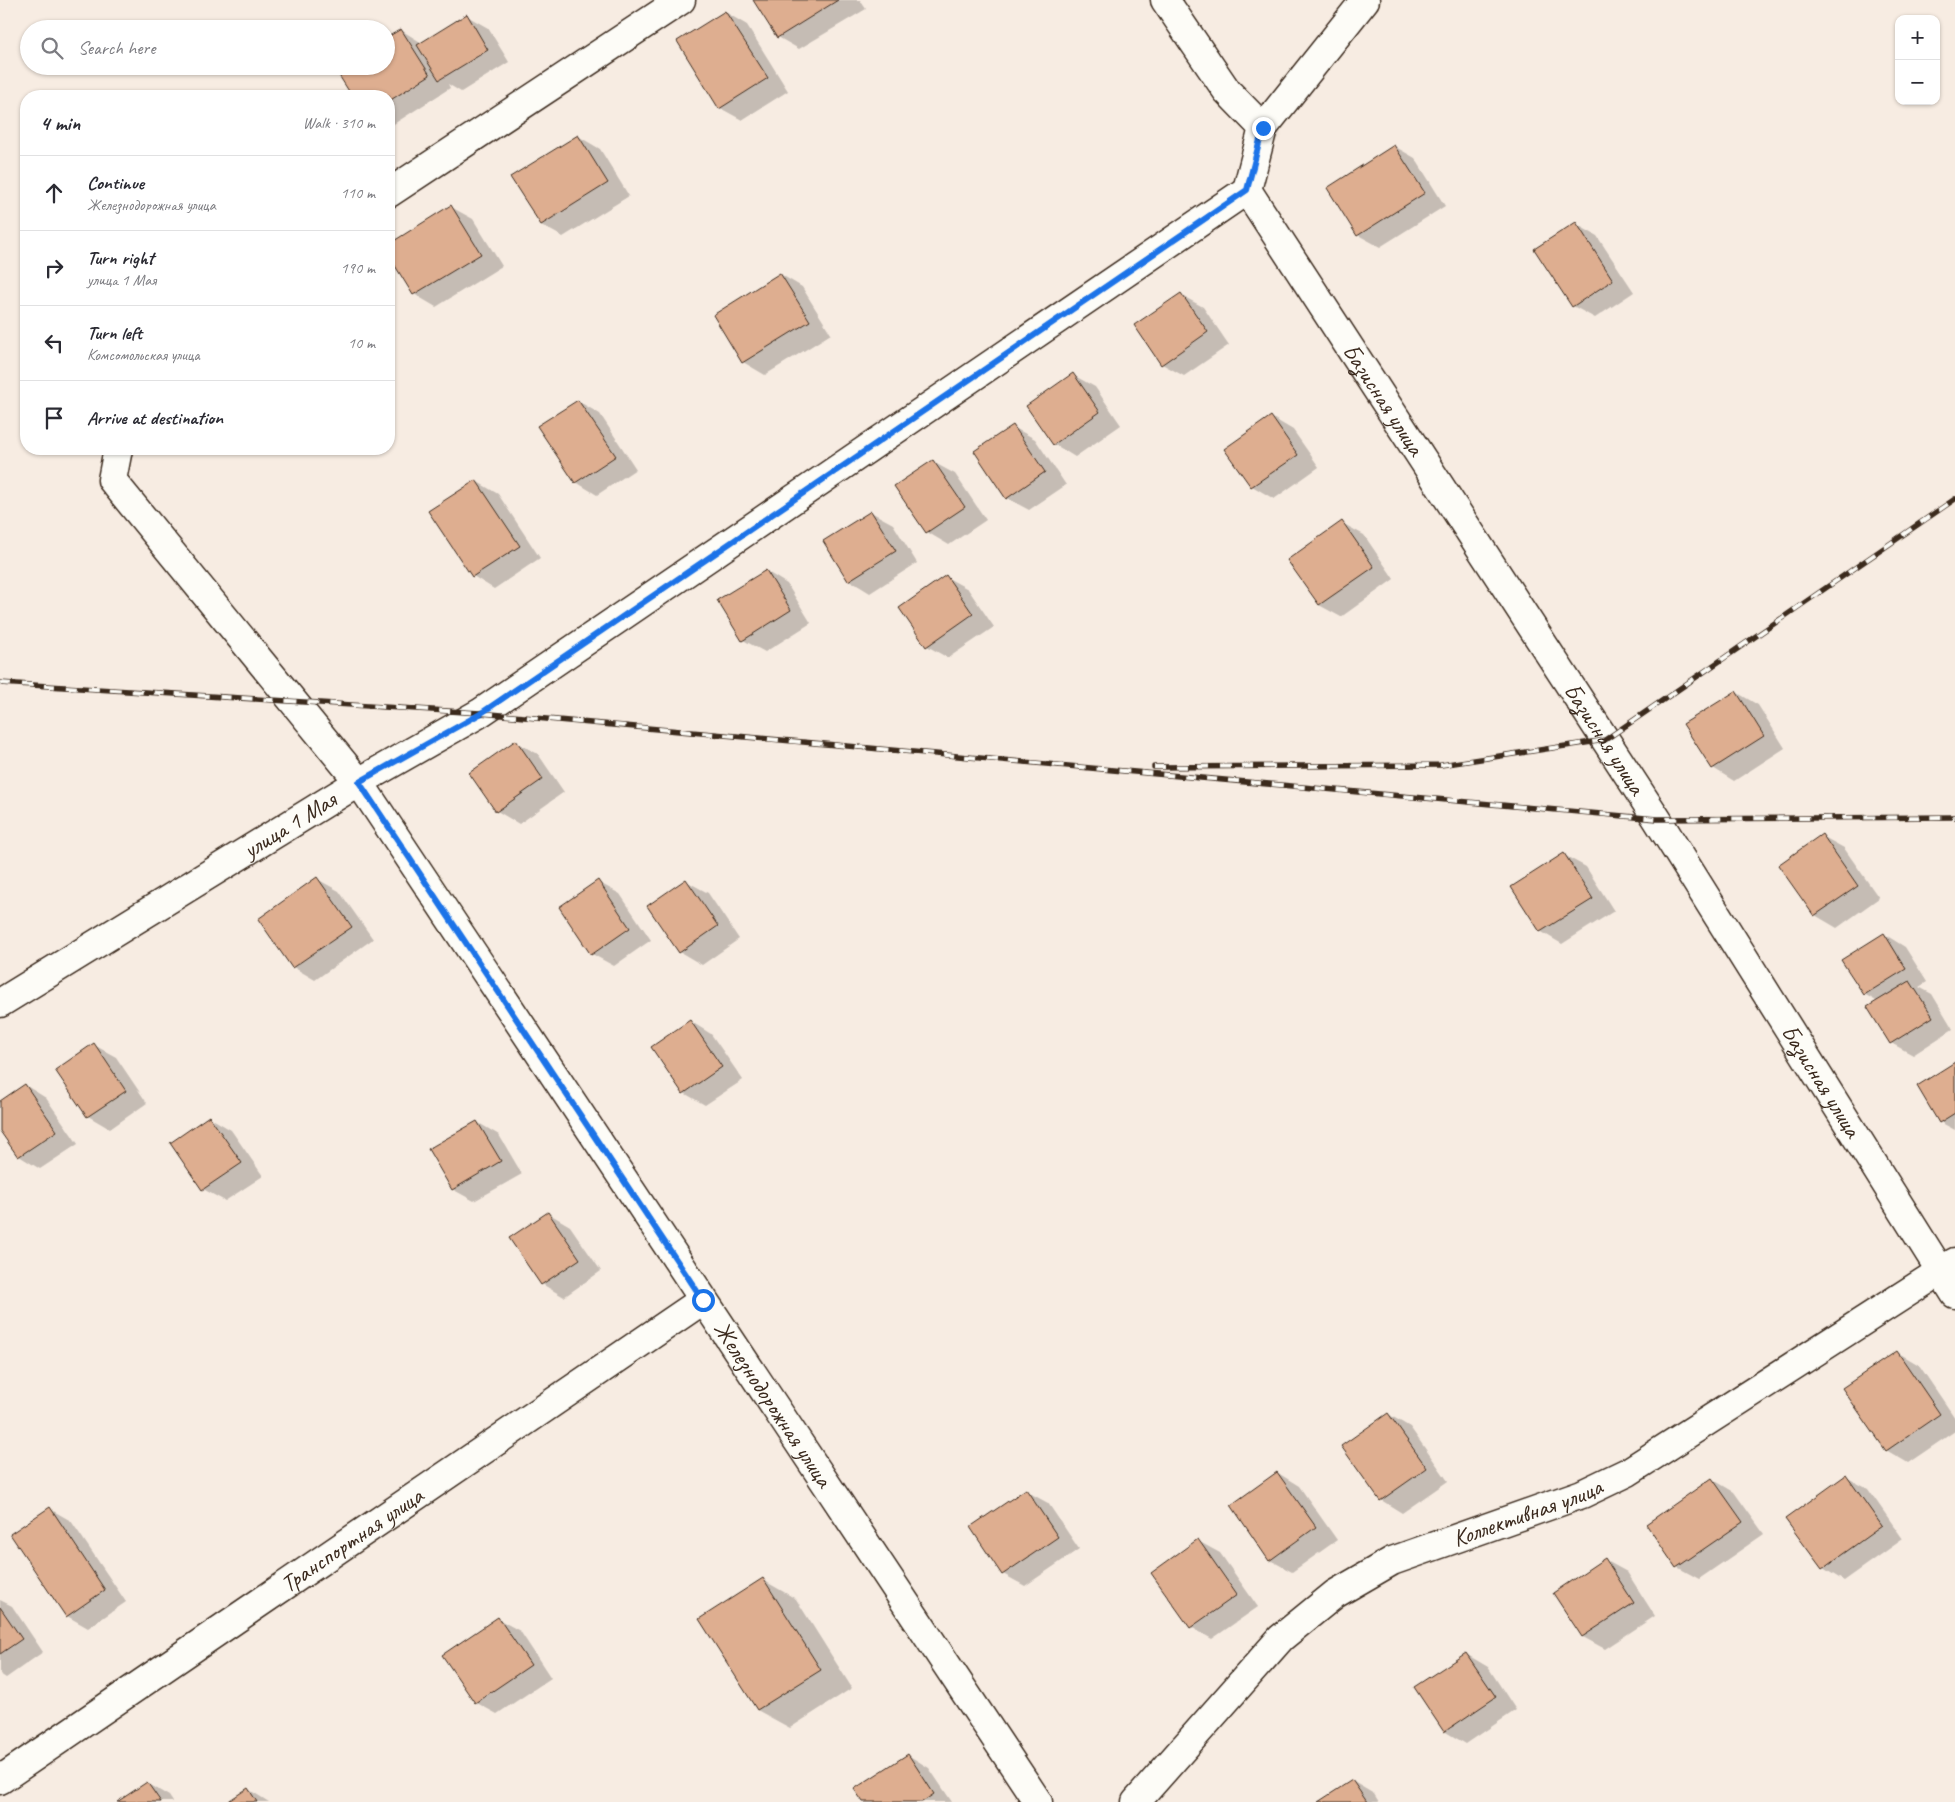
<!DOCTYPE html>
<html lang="en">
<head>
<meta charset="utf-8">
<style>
  body { margin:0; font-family:Caveat,sans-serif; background:#f2f2f3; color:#2b2b33 }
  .controls { position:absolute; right:15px; top:15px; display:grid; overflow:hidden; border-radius:10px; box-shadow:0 1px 4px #0004 }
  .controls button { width:45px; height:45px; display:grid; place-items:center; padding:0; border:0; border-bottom:1px solid #e1e1e2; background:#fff; color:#2b2b33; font:25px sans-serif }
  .stop { position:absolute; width:15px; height:15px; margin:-11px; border:4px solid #1a73e8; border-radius:50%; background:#fff }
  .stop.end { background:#1a73e8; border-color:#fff; box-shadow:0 1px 5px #0008 }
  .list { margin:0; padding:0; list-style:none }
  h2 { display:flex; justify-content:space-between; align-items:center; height:65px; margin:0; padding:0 20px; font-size:21px }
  h2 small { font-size:16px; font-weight:400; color:#7c7c81 }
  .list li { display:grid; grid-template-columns:32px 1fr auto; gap:15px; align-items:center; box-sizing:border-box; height:75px; padding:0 20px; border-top:1px solid #e1e1e2 }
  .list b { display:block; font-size:19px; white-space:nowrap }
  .list p { margin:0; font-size:16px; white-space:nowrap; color:#7c7c81 }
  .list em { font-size:16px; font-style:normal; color:#7c7c81 }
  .icon { flex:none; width:28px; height:28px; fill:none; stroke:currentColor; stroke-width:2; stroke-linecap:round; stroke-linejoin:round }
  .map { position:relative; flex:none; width:1955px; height:1802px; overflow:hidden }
  .search { position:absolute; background:#fff; box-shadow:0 1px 4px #0004; left:20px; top:20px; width:375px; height:55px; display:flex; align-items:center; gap:12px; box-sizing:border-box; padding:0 18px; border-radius:28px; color:#7c7c81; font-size:19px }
  .panel { position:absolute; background:#fff; box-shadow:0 1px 4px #0004; left:20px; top:90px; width:375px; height:365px; border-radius:20px }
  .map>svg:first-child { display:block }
  .shadow { fill:#0003 }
  .building { fill:#deae90; stroke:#3b2a1e }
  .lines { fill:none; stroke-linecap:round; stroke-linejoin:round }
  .street-casing { stroke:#3b2a1e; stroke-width:31 }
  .street { stroke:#fdfcf7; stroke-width:28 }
  .rail-casing { stroke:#3b2a1e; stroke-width:5.5 }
  .rail { stroke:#fdfcf7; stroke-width:4; stroke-dasharray:11; stroke-linecap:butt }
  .route { stroke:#1a73e8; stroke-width:6 }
  .labels { text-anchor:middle; stroke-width:4.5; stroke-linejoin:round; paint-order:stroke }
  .street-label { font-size:24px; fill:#3b2a1e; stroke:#fdfcf7 }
</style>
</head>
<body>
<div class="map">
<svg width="1955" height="1802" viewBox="0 0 1955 1802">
  <rect width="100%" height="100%" fill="#f7ece2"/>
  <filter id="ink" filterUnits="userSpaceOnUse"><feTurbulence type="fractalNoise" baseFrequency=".02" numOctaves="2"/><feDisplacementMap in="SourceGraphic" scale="10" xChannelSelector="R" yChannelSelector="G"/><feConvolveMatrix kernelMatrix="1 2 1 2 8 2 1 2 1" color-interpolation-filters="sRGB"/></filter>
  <g filter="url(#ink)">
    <g class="shadow">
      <polygon points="755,0 860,0 866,9 799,49 778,37"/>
      <polygon points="725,12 747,25 788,91 742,120 720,108"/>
      <polygon points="467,16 488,28 509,62 461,92 448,84 450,88 389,127 389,96 353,96 337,70 386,66 401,30 422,43"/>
      <polygon points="578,136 600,149 629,196 563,237 541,225"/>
      <polygon points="1394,146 1415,158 1445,206 1380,247 1358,235"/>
      <polygon points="451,207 473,219 502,266 436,307 414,294 389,254 389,245"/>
      <polygon points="1576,224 1597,236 1634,292 1595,318 1573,306"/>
      <polygon points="780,274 802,287 831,334 765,375 743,362"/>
      <polygon points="1181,295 1203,307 1229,345 1184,376 1162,364"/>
      <polygon points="1073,375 1095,387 1121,425 1075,457 1054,444"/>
      <polygon points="578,401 600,414 636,469 597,495 576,482"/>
      <polygon points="1271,417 1293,430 1319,467 1274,499 1252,486 1226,449"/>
      <polygon points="1013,427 1035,439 1066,485 1029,510 1007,498"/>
      <polygon points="933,462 955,474 986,520 949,545 927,532 896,487"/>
      <polygon points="476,481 498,494 540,558 494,589 473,576"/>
      <polygon points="871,512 893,524 917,563 870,593 849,580"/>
      <polygon points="1342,523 1364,535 1394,579 1341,617 1319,605"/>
      <polygon points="766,571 787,584 811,623 765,652 743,640"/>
      <polygon points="946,577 968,589 994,627 948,658 927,646"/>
      <polygon points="1736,692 1758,705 1785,748 1734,781 1713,768"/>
      <polygon points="516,742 538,754 564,792 519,824 497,811 471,773"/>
      <polygon points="1822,836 1844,848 1879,898 1837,928 1815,915 1780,865"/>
      <polygon points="1564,855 1586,867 1614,911 1562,944 1540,931"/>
      <polygon points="317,879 339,891 373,939 315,980 293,967 259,920"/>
      <polygon points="686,881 708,893 739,939 702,965 680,952"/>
      <polygon points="598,882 620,894 651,940 614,966 592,954"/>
      <polygon points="1884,934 1905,947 1927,982 1919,987 1932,994 1953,1029 1913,1055 1891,1043 1878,1002 1864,994"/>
      <polygon points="690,1021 711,1034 743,1080 705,1105 684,1093"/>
      <polygon points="94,1045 116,1057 147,1103 110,1129 88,1116"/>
      <polygon points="1955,1064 1955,1130 1940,1122"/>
      <polygon points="25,1085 46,1098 78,1144 40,1169 19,1156 0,1129 0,1102"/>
      <polygon points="209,1117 231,1130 263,1176 225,1201 203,1189"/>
      <polygon points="477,1122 499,1135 522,1174 474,1201 452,1189"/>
      <polygon points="548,1213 570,1226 601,1271 564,1297 542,1284 511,1239"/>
      <polygon points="1897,1352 1919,1365 1955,1418 1955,1431 1908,1463 1886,1450"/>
      <polygon points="1388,1414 1410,1427 1448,1481 1402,1513 1381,1500"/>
      <polygon points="1278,1473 1299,1486 1337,1540 1292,1572 1270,1560"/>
      <polygon points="1846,1477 1868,1489 1903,1539 1844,1581 1823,1568"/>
      <polygon points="1712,1479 1734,1492 1764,1534 1699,1579 1677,1567"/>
      <polygon points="1026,1491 1048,1503 1079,1549 1025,1586 1003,1574"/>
      <polygon points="50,1509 71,1521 126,1602 88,1628 67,1616"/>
      <polygon points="1198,1541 1220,1553 1258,1607 1212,1639 1191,1627"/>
      <polygon points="1605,1560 1627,1572 1655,1616 1605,1649 1583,1637 1554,1593"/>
      <polygon points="763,1580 796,1599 852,1688 790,1728 757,1710"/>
      <polygon points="0,1600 12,1606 43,1652 6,1678 0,1674"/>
      <polygon points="498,1619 520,1631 551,1678 497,1714 475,1702"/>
      <polygon points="1466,1654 1488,1667 1516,1710 1466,1744 1444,1731"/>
      <polygon points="908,1755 929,1768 952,1802 864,1802"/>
      <polygon points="1352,1781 1374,1794 1379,1802 1321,1802"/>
      <polygon points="147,1783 169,1796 173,1802 119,1802"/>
      <polygon points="248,1789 269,1802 229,1802"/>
    </g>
    <g class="building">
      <polygon points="753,0 838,0 777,38"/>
      <polygon points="725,11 768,78 719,109 677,41"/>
      <polygon points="467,14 488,50 439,80 417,45"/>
      <polygon points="401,29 430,75 389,101 389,96 352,96 335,69 340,66 386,66 386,38"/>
      <polygon points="578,135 608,183 541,225 510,177"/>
      <polygon points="1394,145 1425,193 1357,236 1327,188"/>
      <polygon points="451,205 481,254 413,295 389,256 389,244"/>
      <polygon points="1576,222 1613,280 1572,307 1534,249"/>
      <polygon points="780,273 810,321 742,363 713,315"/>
      <polygon points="1181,293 1208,332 1161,365 1134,325"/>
      <polygon points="1073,373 1100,412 1053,445 1026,406"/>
      <polygon points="578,400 616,456 575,483 537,426"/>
      <polygon points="1271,416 1298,455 1251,487 1224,449"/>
      <polygon points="1013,425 1045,472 1006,499 974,451"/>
      <polygon points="933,460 965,507 926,533 894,486"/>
      <polygon points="476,480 520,546 472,577 428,511"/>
      <polygon points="871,511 896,551 848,581 823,541"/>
      <polygon points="1342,521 1374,567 1319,605 1287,560"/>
      <polygon points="766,570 791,610 742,641 717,600"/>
      <polygon points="946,575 973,614 926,647 899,608"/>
      <polygon points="1736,691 1764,736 1712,769 1683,724"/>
      <polygon points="516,740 543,779 496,812 469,773"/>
      <polygon points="1822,834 1858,886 1814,916 1778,865"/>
      <polygon points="1564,853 1593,899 1540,932 1511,887"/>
      <polygon points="317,877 352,927 292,968 258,919"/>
      <polygon points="686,879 718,926 679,953 647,906"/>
      <polygon points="598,880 630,928 591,955 559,907"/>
      <polygon points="1884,933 1906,969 1864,995 1841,960"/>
      <polygon points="1910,981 1933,1017 1890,1044 1867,1007"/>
      <polygon points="690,1020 722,1067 683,1094 651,1047"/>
      <polygon points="94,1043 126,1091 87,1117 55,1070"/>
      <polygon points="1955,1062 1955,1113 1939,1123 1917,1086"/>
      <polygon points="25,1084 57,1131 18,1157 0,1131 0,1101"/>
      <polygon points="209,1116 242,1163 202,1190 170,1143"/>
      <polygon points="477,1121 501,1161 452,1190 428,1149"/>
      <polygon points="548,1212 580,1259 541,1285 509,1238"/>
      <polygon points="1897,1351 1940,1414 1886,1451 1842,1388"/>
      <polygon points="1388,1413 1427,1468 1380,1501 1341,1446"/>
      <polygon points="1277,1472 1316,1527 1269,1561 1231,1505"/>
      <polygon points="1846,1475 1882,1526 1822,1569 1785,1519"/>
      <polygon points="1712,1478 1743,1522 1676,1568 1646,1524"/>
      <polygon points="1026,1489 1058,1537 1002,1575 970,1527"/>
      <polygon points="50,1507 105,1590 66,1617 10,1534"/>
      <polygon points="1198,1539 1237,1595 1190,1628 1151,1573"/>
      <polygon points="1605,1558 1634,1603 1582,1637 1553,1593"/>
      <polygon points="763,1578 821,1670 757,1710 699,1619"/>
      <polygon points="0,1607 22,1639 0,1654"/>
      <polygon points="498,1617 531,1665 475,1703 442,1655"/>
      <polygon points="1466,1653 1496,1697 1444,1732 1414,1687"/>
      <polygon points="908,1754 934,1794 922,1802 863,1802 854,1789"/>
      <polygon points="1352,1780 1367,1802 1318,1802"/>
      <polygon points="147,1782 161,1802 117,1802"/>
      <polygon points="248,1788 257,1802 227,1802"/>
    </g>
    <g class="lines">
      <defs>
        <g id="street">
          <polyline points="1165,0 1227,91 1263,128"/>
          <path id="s1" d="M1247,190L1657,819L1955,1294"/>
          <polyline points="1247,190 1263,128 1365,0"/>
          <polyline points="389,193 681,0"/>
          <path id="s2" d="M118,449L112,480L359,782L1038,1802"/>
          <path id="s3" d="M0,1003L359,782L480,713L1247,190"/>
          <path id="s4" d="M0,1780L703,1300"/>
          <path id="s5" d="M1136,1802L1281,1638L1335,1594L1392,1561L1582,1494L1628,1472L1955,1262"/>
        </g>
      </defs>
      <use href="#street" class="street-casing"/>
      <use href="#street" class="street"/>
      <defs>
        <g id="rail">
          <polyline points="0,683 480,713 1657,819 1955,817"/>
          <polyline points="1154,767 1441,765 1605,740 1955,499"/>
        </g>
      </defs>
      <use href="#rail" class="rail-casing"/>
      <use href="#rail" class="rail"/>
    </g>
  </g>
  <g class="lines" filter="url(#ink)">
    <polyline class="route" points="703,1300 359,782 480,714 1247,190 1263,128"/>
  </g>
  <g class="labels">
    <g class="street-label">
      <text dy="8" stroke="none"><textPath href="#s1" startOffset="250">Базисная улица</textPath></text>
      <text dy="8" stroke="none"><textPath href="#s1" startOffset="655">Базисная улица</textPath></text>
      <text dy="8" stroke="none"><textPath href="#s3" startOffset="340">улица 1 Мая</textPath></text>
      <text dy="8" stroke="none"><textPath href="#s1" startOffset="1060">Базисная улица</textPath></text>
      <text dy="8" stroke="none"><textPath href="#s2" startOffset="1169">Железнодорожная улица</textPath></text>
      <text dy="8" stroke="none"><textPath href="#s5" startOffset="498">Коллективная улица</textPath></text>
      <text dy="8" stroke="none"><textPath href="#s4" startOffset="426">Транспортная улица</textPath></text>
    </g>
  </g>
</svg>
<div class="controls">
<button>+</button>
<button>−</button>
</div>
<div class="stop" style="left:703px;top:1300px"></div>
<div class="stop end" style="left:1263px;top:128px"></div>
<div class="search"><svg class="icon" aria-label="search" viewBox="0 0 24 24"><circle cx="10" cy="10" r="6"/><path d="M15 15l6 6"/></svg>Search here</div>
<section class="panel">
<h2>4 min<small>Walk · 310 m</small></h2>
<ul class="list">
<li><svg class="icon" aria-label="ahead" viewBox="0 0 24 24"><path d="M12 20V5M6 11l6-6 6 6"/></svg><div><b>Continue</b><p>Железнодорожная улица</p></div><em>110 m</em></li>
<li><svg class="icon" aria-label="right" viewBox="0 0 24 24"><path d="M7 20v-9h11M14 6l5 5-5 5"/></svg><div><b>Turn right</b><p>улица 1 Мая</p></div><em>190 m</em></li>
<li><svg class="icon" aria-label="left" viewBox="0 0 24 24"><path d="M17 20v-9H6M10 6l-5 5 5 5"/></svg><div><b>Turn left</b><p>Комсомольская улица</p></div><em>10 m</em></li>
<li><svg class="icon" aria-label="arrive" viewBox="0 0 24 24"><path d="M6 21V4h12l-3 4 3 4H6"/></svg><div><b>Arrive at destination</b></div></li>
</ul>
</section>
</div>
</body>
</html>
